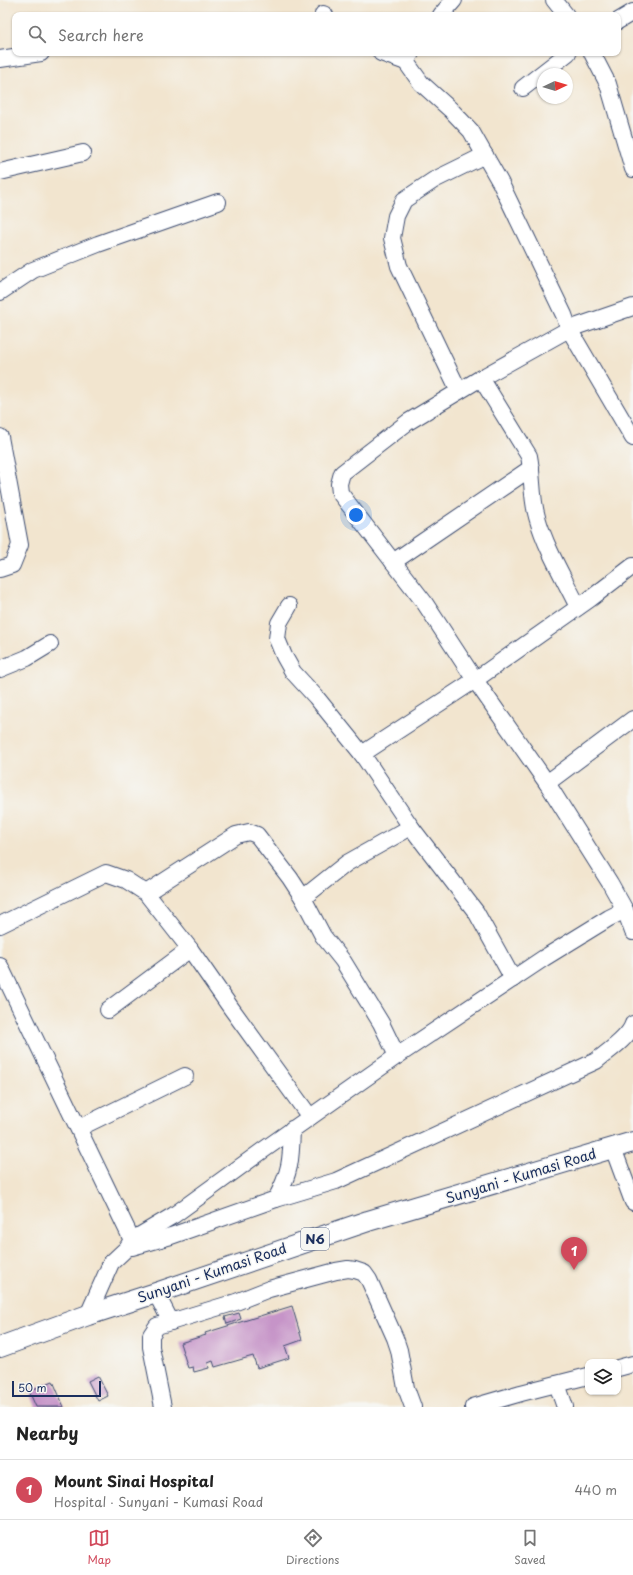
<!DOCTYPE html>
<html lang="en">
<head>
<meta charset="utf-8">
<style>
  body { margin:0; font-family:"Playpen Sans",sans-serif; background:#f2f2f2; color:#222 }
  .controls { position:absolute; right:12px; bottom:12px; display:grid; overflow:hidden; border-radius:8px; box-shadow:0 1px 3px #0004 }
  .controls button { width:36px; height:36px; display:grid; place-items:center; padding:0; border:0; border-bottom:1px solid #e0e0e0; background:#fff; color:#222; font:20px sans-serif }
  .compass { position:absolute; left:537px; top:68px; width:36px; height:36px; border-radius:50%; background:#fff; box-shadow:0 1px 3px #0004; rotate:86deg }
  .scale { position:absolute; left:12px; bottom:10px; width:89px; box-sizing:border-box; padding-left:4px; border:2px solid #1b2f5e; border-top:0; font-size:11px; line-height:14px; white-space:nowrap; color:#1b2f5e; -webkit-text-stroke:3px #f6f6f2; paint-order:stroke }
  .you { position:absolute; left:356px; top:515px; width:14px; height:14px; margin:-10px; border:3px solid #fff; border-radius:50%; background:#1a73e8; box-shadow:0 0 0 6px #1a73e833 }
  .badge { display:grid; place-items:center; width:26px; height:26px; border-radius:50%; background:#d1495b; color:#fff; font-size:13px; font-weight:700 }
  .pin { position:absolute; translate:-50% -33px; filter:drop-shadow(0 1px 2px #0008) }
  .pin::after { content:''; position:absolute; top:21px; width:14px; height:12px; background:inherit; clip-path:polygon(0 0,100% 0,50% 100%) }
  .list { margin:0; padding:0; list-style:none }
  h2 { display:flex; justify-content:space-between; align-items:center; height:52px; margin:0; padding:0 16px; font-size:17px }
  h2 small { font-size:13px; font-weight:400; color:#767676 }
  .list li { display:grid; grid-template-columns:26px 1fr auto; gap:12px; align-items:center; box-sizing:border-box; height:60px; padding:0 16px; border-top:1px solid #e0e0e0 }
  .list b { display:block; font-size:15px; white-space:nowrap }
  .list p { margin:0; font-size:13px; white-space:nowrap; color:#767676 }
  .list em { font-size:13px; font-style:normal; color:#767676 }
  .icon { flex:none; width:22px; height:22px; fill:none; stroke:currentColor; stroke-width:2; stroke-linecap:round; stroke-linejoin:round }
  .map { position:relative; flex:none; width:633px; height:1407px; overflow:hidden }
  .search { position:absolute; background:#fff; box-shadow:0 1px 3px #0004; left:12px; right:12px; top:12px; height:44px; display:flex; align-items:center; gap:10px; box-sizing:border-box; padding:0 14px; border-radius:8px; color:#767676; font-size:15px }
  .sheet { height:112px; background:#fff }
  nav { display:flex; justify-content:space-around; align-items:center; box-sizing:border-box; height:56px; border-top:1px solid #e0e0e0; background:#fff; font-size:11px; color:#767676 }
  nav a { display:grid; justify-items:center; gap:2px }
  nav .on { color:#d1495b }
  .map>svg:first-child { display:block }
  .building { fill:#c694c8 }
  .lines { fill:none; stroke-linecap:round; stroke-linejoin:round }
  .minor-casing { stroke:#3b4a6f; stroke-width:18 }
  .major-casing { stroke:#3b4a6f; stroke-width:22 }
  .minor { stroke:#fff; stroke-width:16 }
  .major { stroke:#fff; stroke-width:20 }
  .labels { text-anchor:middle; stroke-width:3; stroke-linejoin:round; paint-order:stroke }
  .shield { fill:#f6f6f2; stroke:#5d6b8a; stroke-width:1 }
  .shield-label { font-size:13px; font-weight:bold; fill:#1b2f5e }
  .street-label { font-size:14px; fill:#1b2f5e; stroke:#f6f6f2 }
</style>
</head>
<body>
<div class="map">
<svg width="633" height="1407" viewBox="0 0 633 1407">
  <rect width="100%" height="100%" fill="#f6f6f2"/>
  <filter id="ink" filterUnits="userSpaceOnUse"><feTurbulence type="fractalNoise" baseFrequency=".025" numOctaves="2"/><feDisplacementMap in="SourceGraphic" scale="8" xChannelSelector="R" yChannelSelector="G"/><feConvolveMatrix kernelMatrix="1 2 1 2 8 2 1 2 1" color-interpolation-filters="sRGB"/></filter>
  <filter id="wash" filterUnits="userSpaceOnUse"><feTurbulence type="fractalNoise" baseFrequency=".012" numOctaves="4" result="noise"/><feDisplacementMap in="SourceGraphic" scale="16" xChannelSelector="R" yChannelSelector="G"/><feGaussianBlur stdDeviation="0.9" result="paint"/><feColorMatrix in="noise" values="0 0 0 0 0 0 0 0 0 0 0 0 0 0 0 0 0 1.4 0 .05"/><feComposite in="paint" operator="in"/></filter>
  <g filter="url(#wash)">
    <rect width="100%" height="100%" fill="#f2e5cf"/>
    <g id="blocks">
      <g class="building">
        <polygon points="292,1306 302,1340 285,1346 289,1358 257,1368 253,1356 215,1367 213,1361 208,1363 209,1368 194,1372 193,1367 188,1368 180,1343 206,1335 205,1333"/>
        <polygon points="239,1313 241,1319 227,1324 225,1317"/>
        <polygon points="98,1376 108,1396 98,1401 88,1381"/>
        <polygon points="53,1381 64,1407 36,1407 29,1391"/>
      </g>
    </g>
  </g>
  <g filter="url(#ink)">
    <use href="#blocks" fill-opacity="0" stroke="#3b4a6f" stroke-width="1"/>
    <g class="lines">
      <defs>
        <g id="minor">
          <polyline points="554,0 566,15"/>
          <polyline points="323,14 325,15"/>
          <polyline points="441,15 454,0"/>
          <polyline points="618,21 633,12"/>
          <polyline points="381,53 406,62"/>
          <polyline points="411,53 406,62 421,83 451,110 471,131 500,182 564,315 569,329 633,438"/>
          <polyline points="592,53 608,84 633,169"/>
          <polyline points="0,59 41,53"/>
          <polyline points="523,88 568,53"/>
          <polyline points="0,172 83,153"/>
          <polyline points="0,292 33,270 98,244 218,202"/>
          <polyline points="633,307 569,329 481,378 408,422 342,473 339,484 340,493 424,602 475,680 547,783 633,719"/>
          <path d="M481,378L529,456C533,476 531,497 537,517C546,549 564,578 578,607"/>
          <polyline points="459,391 399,266 392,238 396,216 404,200 434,180 485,155"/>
          <polyline points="0,437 20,545 12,565 0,569"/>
          <polyline points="393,562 531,468"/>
          <polyline points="289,606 279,623 277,639 284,656 293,672 316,697 362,754 411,827 476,912 513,979"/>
          <polyline points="0,669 27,658 50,644"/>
          <polyline points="362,754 475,680 590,599 633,566"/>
          <polyline points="146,893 236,835 249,832 257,835 290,878 303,898"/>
          <polyline points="625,910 633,932"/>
          <polyline points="0,925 106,873 126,880 146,893 190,949 231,1008 310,1117"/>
          <polyline points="0,966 132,1240"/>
          <polyline points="108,1010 190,949"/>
          <polyline points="397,1056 381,1023 343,961 323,936 303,898 347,863 411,827"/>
          <polyline points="79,1128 185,1076"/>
          <path d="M292,1129C291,1159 291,1171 276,1199L336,1181L596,1061C607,1052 629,1038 633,1024"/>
          <polyline points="613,1148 633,1202"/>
          <polyline points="132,1247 171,1236 276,1199"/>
          <polyline points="156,1293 171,1322"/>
          <polyline points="88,1315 111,1263 127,1248 132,1240 174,1215 262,1151 397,1056 544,958 609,918 625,910 610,883 547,783"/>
          <polyline points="618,1368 633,1364"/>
          <polyline points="557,1384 565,1407"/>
          <polyline points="163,1407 151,1347 151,1335 157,1326 236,1302 269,1289 336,1271 348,1269 355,1270 364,1273 369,1280 395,1338 399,1350 406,1388 413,1407"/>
          <polyline points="473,1407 521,1393 588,1376"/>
        </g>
        <polyline id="major" points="0,1347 88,1315 156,1293 368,1221 633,1142"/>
      </defs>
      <use href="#minor" class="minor-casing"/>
      <use href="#major" class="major-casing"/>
      <use href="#minor" class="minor"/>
      <use href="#major" class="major"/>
    </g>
  </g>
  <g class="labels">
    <rect class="shield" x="301" y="1228" width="28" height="22" rx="3"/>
    <g class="shield-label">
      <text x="315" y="1244">N6</text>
    </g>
    <g class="street-label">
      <text transform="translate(521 1176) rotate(-17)" y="5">Sunyani - Kumasi Road</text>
      <text transform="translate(212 1273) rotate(-19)" y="5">Sunyani - Kumasi Road</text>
    </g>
  </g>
</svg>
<div class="controls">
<button><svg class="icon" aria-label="layers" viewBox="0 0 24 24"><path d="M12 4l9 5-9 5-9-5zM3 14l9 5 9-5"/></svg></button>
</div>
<svg class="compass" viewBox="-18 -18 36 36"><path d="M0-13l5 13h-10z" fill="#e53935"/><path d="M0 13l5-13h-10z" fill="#767676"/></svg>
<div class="scale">50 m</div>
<div class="you"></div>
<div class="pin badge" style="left:574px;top:1270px">1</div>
<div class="search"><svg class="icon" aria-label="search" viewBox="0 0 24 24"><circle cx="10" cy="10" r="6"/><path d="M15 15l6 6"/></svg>Search here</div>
</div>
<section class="sheet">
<h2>Nearby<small></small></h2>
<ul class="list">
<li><span class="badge">1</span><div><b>Mount Sinai Hospital</b><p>Hospital · Sunyani - Kumasi Road</p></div><em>440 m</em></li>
</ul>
</section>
<nav>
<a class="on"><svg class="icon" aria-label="map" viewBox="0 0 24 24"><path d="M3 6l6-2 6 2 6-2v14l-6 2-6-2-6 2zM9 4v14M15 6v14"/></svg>Map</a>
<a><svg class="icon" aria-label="directions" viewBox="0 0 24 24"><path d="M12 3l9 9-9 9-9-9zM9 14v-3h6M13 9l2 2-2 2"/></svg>Directions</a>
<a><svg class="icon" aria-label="saved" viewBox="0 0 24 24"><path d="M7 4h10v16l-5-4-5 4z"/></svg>Saved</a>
</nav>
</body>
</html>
